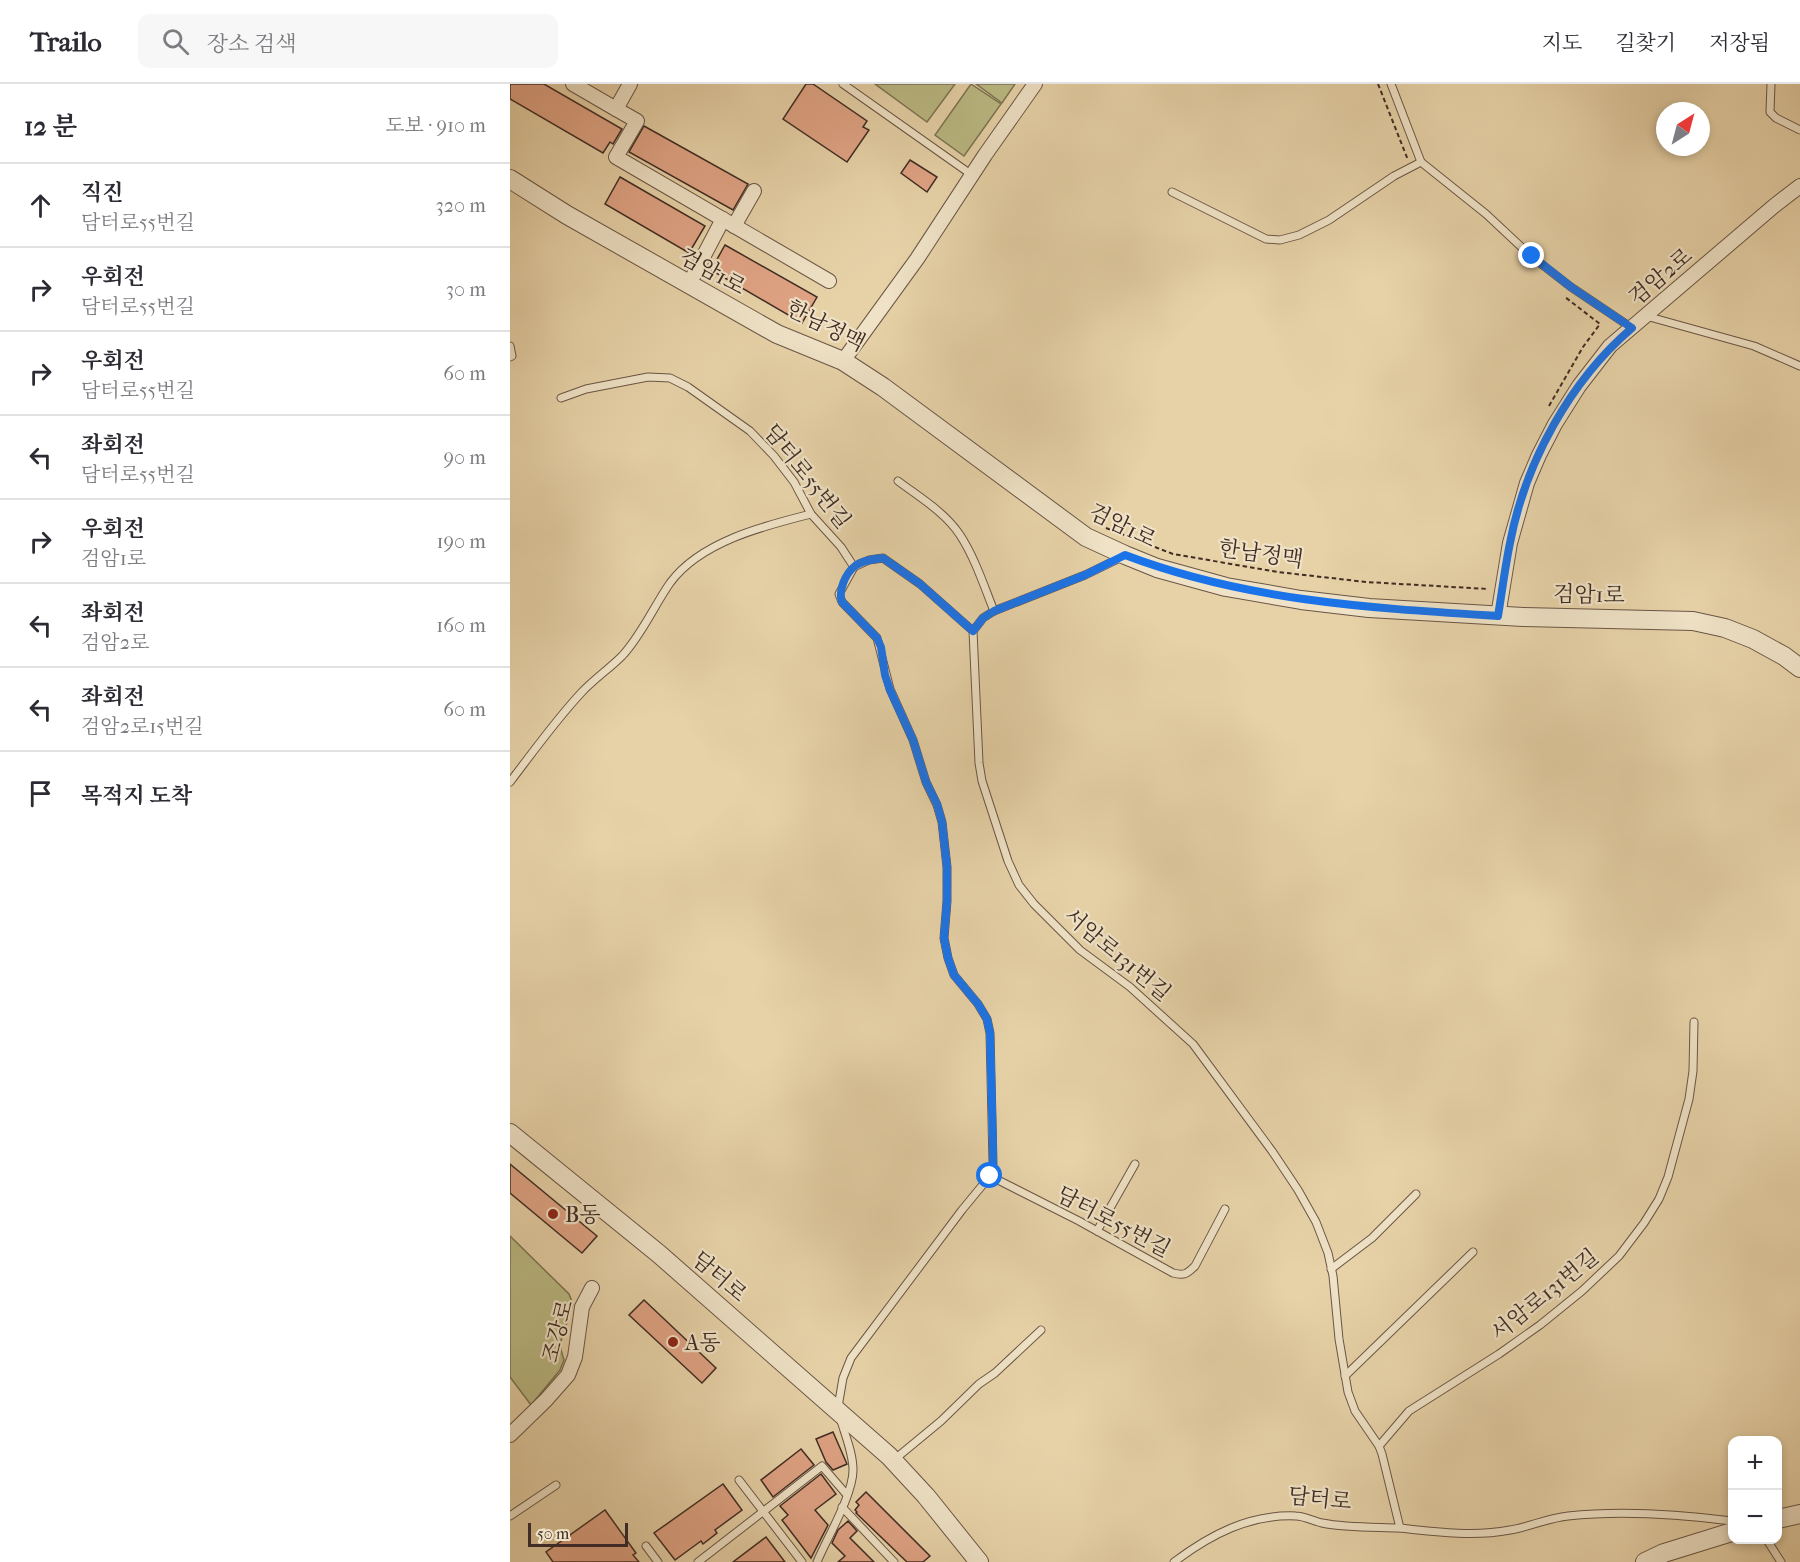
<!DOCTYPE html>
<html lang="ko">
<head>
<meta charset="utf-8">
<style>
  body { margin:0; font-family:"IM FELL French Canon","Noto Serif KR",serif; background:#f7f7f7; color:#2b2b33 }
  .controls { position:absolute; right:18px; bottom:18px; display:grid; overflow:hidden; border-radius:12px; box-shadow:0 3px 9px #0003 }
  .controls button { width:54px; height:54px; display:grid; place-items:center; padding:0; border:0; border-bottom:2px solid #e1e1e2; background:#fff; color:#2b2b33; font:30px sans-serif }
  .compass { position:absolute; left:1146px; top:18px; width:54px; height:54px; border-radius:50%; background:#fff; box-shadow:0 3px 9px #0003; rotate:36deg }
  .scale { position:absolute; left:18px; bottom:15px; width:100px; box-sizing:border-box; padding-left:6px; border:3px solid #412d25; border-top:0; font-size:16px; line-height:21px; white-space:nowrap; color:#412d25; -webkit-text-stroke:4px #efe2c6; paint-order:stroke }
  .stop { position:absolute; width:18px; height:18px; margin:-14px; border:4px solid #1a73e8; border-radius:50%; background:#fff }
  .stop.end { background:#1a73e8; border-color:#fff; box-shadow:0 2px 6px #0008 }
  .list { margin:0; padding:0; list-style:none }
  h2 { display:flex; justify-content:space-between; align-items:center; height:78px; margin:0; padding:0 24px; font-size:26px }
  h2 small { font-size:20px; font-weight:400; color:#7c7c81 }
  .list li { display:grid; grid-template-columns:39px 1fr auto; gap:18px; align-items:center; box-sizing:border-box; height:84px; padding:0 24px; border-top:2px solid #e1e1e2 }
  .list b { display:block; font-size:22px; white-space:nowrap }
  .list p { margin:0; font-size:20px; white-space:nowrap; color:#7c7c81 }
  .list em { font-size:20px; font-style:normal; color:#7c7c81 }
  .icon { flex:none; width:33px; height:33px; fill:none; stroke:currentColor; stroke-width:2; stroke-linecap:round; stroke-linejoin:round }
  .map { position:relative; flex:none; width:1290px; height:1478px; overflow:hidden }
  header { display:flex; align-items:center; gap:36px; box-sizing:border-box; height:84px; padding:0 30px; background:#fff; border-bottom:2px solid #e1e1e2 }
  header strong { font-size:28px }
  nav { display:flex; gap:33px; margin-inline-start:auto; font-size:21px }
  .search { width:420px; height:54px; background:#f7f7f7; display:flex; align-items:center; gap:15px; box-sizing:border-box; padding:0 21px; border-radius:12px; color:#7c7c81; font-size:22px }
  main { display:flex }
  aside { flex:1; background:#fff }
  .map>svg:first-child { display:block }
  .green { fill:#bbba84; stroke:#7e7454; stroke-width:1.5 }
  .building { fill:#e0a485; stroke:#412d25; stroke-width:1.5 }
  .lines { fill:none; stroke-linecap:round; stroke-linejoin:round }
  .service-casing { stroke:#6a5646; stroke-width:9 }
  .minor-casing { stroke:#6a5646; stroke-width:16 }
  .tertiary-casing { stroke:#6a5646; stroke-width:20 }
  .path { stroke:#412d25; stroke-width:2; stroke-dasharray:4.5 3; stroke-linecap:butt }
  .service { stroke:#efe2c6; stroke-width:7 }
  .minor { stroke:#efe2c6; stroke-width:14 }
  .tertiary { stroke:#efe2c6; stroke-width:18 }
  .route { stroke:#1a73e8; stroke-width:8 }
  .poi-dot { fill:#8f2418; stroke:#efe2c6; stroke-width:2 }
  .labels { text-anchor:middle; stroke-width:4.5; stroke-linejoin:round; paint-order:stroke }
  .street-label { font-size:22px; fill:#412d25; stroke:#efe2c6 }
  .poi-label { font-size:22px; fill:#412d25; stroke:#efe2c6; text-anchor:start }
</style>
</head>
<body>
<header>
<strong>Trailo</strong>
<div class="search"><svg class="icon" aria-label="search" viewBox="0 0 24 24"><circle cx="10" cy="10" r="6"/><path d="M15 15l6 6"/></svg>장소 검색</div>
<nav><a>지도</a><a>길찾기</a><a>저장됨</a></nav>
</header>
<main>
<aside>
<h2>12 분<small>도보 · 910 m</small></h2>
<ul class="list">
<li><svg class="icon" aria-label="ahead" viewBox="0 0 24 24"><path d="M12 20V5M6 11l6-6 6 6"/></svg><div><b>직진</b><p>담터로55번길</p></div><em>320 m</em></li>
<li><svg class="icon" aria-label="right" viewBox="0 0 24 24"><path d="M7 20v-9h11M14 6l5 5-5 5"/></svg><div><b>우회전</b><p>담터로55번길</p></div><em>30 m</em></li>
<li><svg class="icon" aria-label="right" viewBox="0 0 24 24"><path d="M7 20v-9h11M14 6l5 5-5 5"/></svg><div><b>우회전</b><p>담터로55번길</p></div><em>60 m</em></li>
<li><svg class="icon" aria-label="left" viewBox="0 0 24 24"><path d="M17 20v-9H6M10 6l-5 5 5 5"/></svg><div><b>좌회전</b><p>담터로55번길</p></div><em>90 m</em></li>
<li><svg class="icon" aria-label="right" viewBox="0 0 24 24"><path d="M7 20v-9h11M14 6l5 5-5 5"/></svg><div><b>우회전</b><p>검암1로</p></div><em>190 m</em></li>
<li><svg class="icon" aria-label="left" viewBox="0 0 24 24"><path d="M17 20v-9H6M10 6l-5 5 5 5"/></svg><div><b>좌회전</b><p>검암2로</p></div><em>160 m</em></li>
<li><svg class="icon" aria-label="left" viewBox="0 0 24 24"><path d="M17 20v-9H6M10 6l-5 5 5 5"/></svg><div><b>좌회전</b><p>검암2로15번길</p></div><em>60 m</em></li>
<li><svg class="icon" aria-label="arrive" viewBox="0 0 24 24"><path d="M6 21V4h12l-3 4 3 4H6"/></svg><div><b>목적지 도착</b></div></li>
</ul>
</aside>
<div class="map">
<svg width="1290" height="1478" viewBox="0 0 1290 1478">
  <rect width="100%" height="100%" fill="#e7d2a8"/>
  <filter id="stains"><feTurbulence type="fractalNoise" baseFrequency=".00333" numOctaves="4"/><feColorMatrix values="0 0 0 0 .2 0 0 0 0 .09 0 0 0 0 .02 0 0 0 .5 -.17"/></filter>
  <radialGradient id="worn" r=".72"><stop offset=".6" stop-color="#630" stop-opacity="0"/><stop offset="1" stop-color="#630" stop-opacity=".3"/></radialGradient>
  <g class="green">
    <polygon points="365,0 445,0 417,38"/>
    <polygon points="461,0 491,20 454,72 425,51"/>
    <polygon points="466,0 505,0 492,19"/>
    <polygon points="0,1152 59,1210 63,1220 51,1257 51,1266 54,1276 50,1286 21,1321 0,1293"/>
  </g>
  <g class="building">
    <polygon points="0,0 34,0 112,45 103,60 100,58 93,69 0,15"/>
    <polygon points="296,0 303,0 357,37 353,43 359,46 337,78 273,35"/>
    <polygon points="134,42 238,100 223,126 119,68"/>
    <polygon points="400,76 427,93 417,108 391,89"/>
    <polygon points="110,93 195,142 179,169 95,120"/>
    <polygon points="215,161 307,213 292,239 201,186"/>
    <polygon points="0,1080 87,1152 72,1169 0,1109"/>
    <polygon points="134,1216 206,1284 192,1299 119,1231"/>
    <polygon points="323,1348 337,1380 323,1386 316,1378 306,1355"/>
    <polygon points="291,1365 304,1381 263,1413 251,1396"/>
    <polygon points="311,1390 326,1410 305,1426 318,1441 301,1474 272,1436 278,1431 270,1422"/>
    <polygon points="213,1400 232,1426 205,1446 207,1449 193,1460 191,1457 165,1476 144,1449"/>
    <polygon points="356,1408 420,1472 413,1478 397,1478 346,1429 347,1428 345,1426 349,1421 346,1418"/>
    <polygon points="95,1426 126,1469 123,1471 129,1478 43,1478 36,1468"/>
    <polygon points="338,1437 347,1447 340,1454 364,1478 328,1478 335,1472 322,1459 328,1446"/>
    <polygon points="256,1453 275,1478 223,1478"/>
  </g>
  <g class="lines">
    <defs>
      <g id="service">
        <polyline points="333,0 462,91"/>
        <polyline points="881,0 911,78 976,130 1021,172 1061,203 1122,244"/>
        <polyline points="1261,0 1260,28 1266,34 1290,46"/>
        <polyline points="662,108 756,155 770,156 789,151 819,136 884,92 911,78"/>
        <polyline points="1136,232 1244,262 1290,282"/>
        <polyline points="0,262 2,272 0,273"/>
        <polyline points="51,314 76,305 138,293 160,294 178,303 240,347 264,372 284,398 301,430 331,463 344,483 329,510 332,518 367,554 380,605 403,656 416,698 427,721 432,738 437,783 437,817 434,854 438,874 444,891 468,920 477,935 480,949 483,1080 480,1092 452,1126 341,1274 333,1294 328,1323"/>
        <path d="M388,397C409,413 435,428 450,451C465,474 474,502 484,527"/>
        <polyline points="344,483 359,476 373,474 410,500 463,547 473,534 484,527 575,491 612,473"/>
        <path d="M463,547L469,679L472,697L498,777L509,801L524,820L570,866L620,903L683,960L762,1067L788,1106L806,1138L818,1169L823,1192L829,1255L838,1308L845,1327L869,1362L872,1370L890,1444C926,1448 964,1453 1000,1446C1019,1443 1038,1434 1058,1432C1112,1426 1168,1430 1222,1437"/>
        <path d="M0,698C23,668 45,637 71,609C84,595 99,585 112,572C131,552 144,522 160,499C190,458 253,442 301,430"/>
        <path d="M480,1092L569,1137L663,1189C674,1192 677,1190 685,1182L715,1125"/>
        <polyline points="587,1147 625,1080"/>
        <polyline points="821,1185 862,1154 906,1110"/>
        <polyline points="835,1292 963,1168"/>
        <polyline points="869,1362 899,1327 989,1270 1030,1241 1072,1207 1109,1172 1134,1139 1149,1115 1158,1093 1179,1015 1183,987 1184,938"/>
        <polyline points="385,1375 431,1337 469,1300 485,1289 531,1246"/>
        <polyline points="229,1396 292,1478"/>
        <polyline points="332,1423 384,1478"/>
        <polyline points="0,1432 46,1401"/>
        <polyline points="1257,1456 1271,1478"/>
        <polyline points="136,1462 148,1478"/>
        <polyline points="188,1478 312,1382 337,1411"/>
        <path d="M307,1478C317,1454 343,1411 343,1386C343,1370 336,1353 331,1337"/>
        <path d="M664,1478C700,1451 739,1430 786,1432C794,1432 803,1437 812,1439C837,1444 864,1443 890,1444"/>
      </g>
      <g id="minor">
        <polyline points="63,0 106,25 120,0"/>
        <polyline points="106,25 127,37 106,73 319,197"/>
        <polyline points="224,142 244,107"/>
        <polyline points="179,200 213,135"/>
        <polyline points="333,277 407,175 475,71 525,0"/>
        <polyline points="988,532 1000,459 1017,399 1029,371 1045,340 1069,302 1100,262 1264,122 1290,102"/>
        <polyline points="0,1351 36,1316 58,1291 65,1273 72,1223 82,1204"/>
      </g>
      <g id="tertiary">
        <polyline points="0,95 57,131 267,250 333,277 373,303 576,453 615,471 647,484 716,503 791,516 859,524 1013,533 1183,537 1215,544 1243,555 1274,572 1290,584"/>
        <polyline points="0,1049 149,1170 379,1372 416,1412 469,1478"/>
        <polyline points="1268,1435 1290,1430"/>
        <polyline points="1135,1478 1154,1469 1222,1448"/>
      </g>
    </defs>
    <use href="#service" class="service-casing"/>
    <use href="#minor" class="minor-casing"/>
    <use href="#tertiary" class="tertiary-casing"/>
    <g class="path">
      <polyline points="868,0 898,76"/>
      <polyline points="1039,322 1073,263 1090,240 1055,213"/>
      <polyline points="596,444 663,470 768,488 856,498 978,505"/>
    </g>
    <use href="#service" class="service"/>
    <use href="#minor" class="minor"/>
    <use href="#tertiary" class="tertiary"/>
  </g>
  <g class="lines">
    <path class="route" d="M480,1092L483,1080V1064L480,949L477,935L468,920L444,891L438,874L434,854L437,817V783L432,738L427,720L416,698L403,656L380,606L375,591L371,563L367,554L332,518C328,507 335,490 345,482C352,476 364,475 373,474L410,500L463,547L473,534L484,527L575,491L615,471C736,517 860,524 988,532C992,508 995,483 1000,459C1015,379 1060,297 1122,244L1061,203L1022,172"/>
  </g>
  <g class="poi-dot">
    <circle cx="43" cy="1130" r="6"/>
    <circle cx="163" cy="1258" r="6"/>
  </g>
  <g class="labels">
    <g class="street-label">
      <text transform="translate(203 187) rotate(29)" y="8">검암1로</text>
      <text transform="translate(1150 192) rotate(-40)" y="8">검암2로</text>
      <text transform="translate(316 241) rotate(27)" y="8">한남정맥</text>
      <text transform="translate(298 392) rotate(52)" y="8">담터로55번길</text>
      <text transform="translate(613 441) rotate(26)" y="8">검암1로</text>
      <text transform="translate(751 469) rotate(8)" y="8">한남정맥</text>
      <text transform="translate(1079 510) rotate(1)" y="8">검암1로</text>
      <text transform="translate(608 870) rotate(40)" y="8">서암로131번길</text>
      <text transform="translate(604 1137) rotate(28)" y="8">담터로55번길</text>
      <text transform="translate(210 1192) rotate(41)" y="8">담터로</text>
      <text transform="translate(1034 1210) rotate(-39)" y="8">서암로131번길</text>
      <text transform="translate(47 1247) rotate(-75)" y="8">조강로</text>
      <text transform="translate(810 1414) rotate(6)" y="8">담터로</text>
    </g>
    <g class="poi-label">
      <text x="55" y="1138">B동</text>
      <text x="175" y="1266">A동</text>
    </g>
  </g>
  <rect width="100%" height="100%" filter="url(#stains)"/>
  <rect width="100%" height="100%" fill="url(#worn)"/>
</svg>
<div class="controls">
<button>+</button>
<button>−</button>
</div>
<svg class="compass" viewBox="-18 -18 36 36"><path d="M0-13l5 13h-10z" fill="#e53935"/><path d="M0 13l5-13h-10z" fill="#7c7c81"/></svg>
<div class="scale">50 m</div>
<div class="stop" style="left:480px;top:1092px"></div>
<div class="stop end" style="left:1022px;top:172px"></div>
</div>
</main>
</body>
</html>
